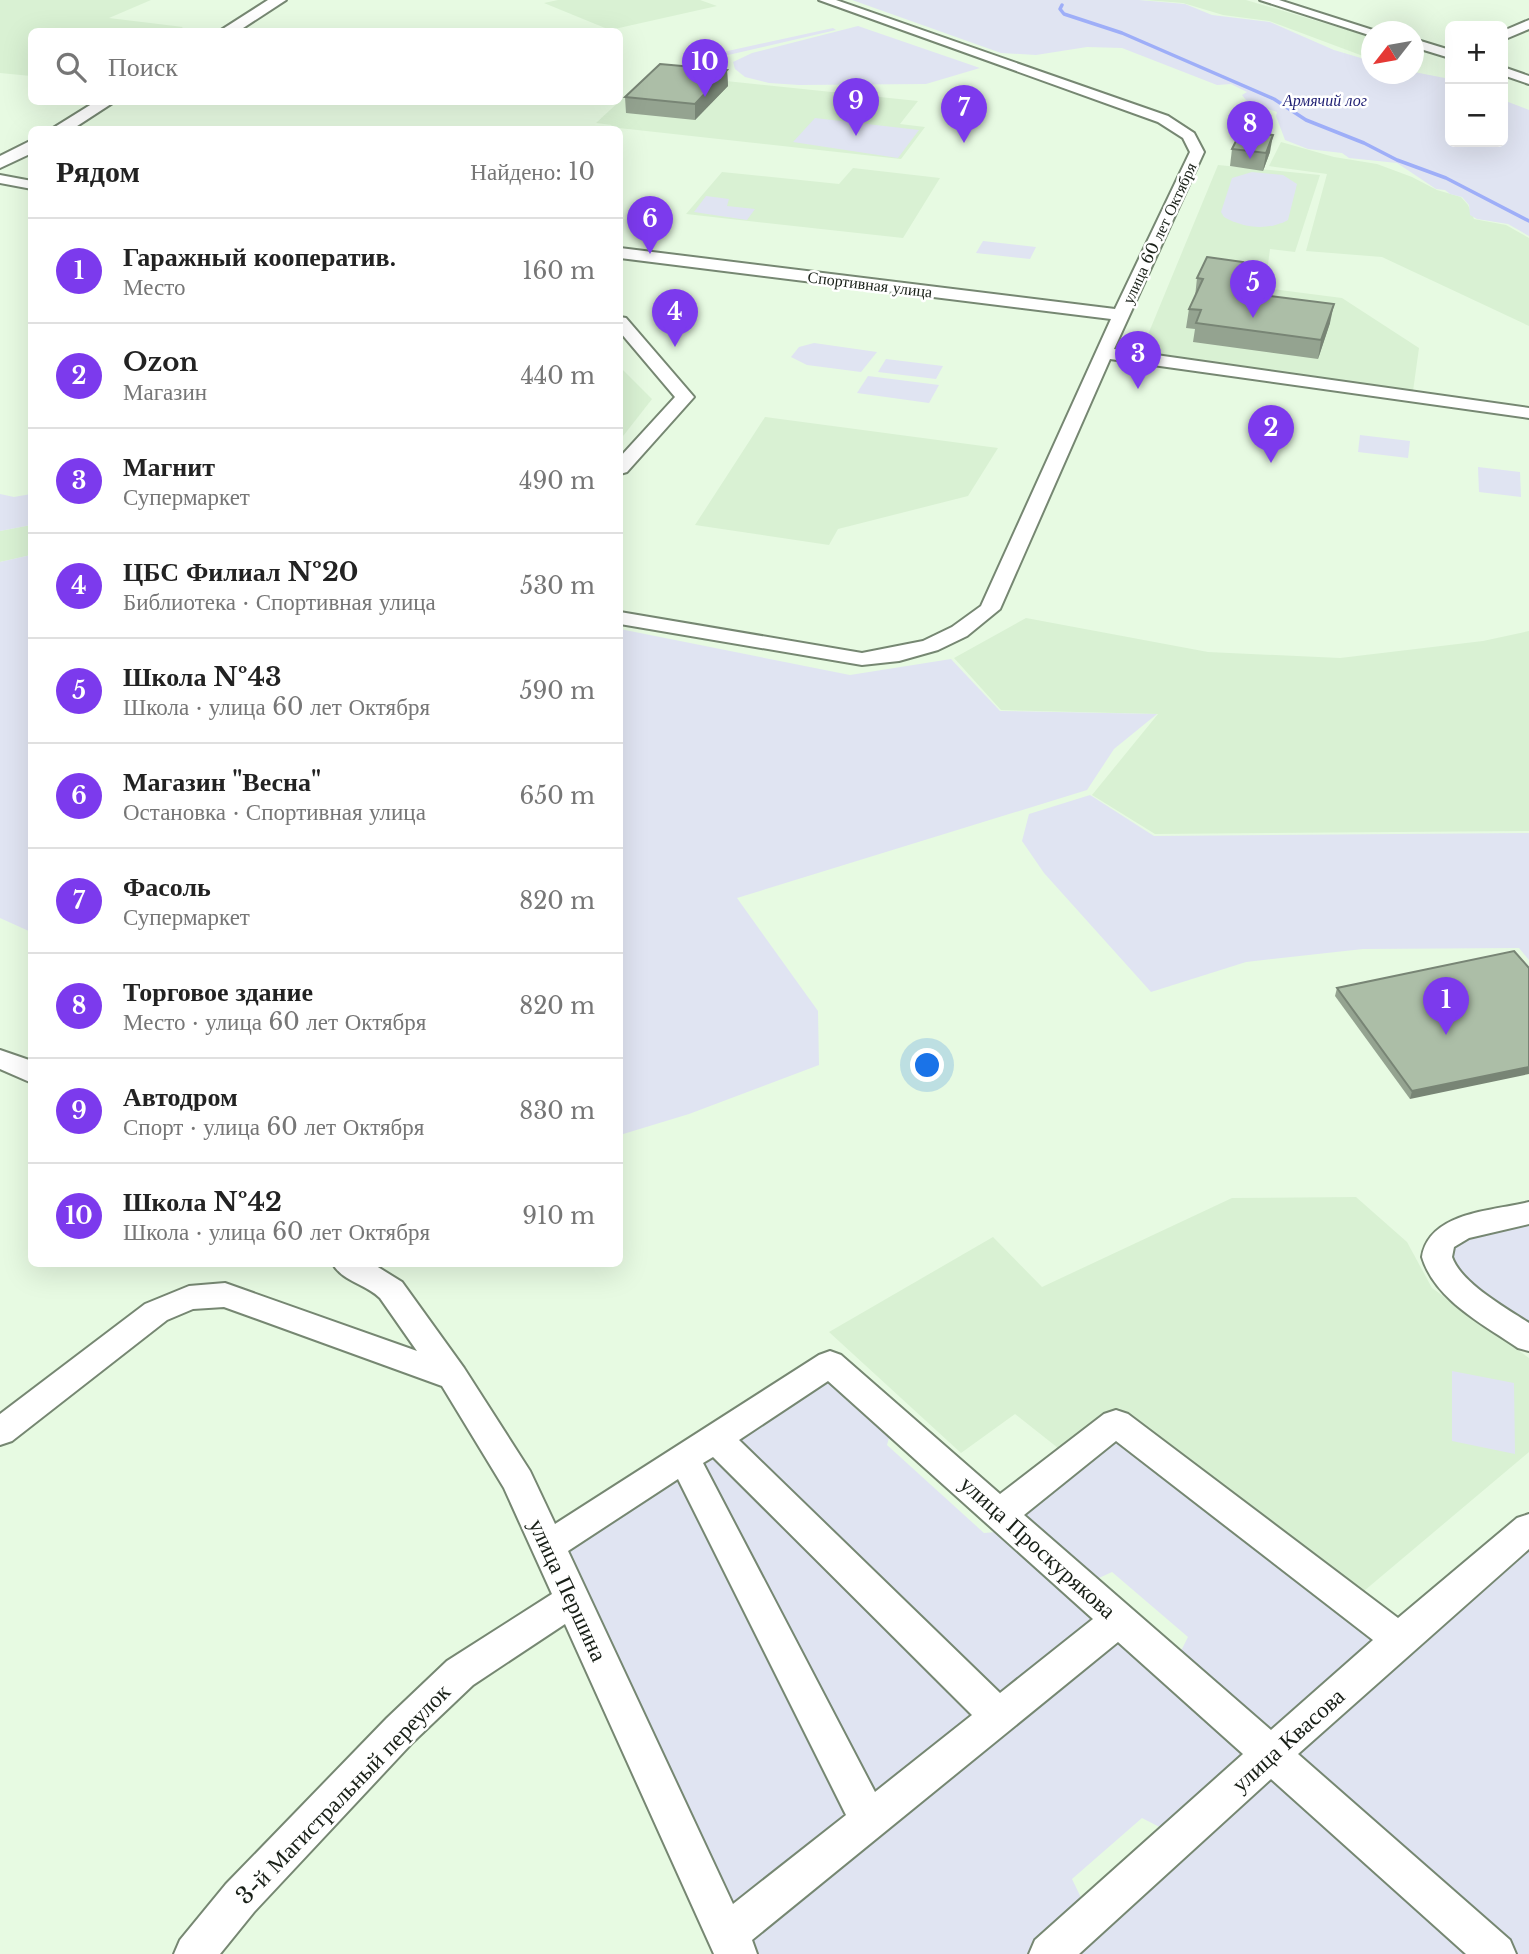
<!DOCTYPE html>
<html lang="ru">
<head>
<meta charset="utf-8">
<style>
  body { margin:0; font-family:"Libre Baskerville",serif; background:#f6f6f6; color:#222 }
  .controls { position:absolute; right:21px; top:21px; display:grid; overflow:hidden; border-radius:10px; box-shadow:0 7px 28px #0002 }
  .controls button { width:63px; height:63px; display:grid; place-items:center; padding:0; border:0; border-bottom:2px solid #e0e0e0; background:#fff; color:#222; font:35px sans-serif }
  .compass { position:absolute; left:1361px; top:21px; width:63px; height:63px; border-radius:50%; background:#fff; box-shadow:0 7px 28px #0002; rotate:239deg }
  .you { position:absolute; left:928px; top:1066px; width:24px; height:24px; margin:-18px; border:5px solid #fff; border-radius:50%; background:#1a73e8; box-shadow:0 0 0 10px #1a73e833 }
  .badge { display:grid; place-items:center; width:46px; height:46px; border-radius:50%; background:#7c3aed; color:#fff; font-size:23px; font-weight:700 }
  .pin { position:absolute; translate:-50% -58px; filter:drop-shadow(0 2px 4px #0008) }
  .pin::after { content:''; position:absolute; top:37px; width:24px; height:21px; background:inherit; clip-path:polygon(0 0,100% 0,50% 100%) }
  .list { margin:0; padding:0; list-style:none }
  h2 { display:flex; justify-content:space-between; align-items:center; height:91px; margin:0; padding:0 28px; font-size:30px }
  h2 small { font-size:23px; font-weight:400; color:#767676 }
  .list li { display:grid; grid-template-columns:46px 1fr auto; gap:21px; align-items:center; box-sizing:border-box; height:105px; padding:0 28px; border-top:2px solid #e0e0e0 }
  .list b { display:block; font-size:26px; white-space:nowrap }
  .list p { margin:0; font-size:23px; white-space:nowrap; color:#767676 }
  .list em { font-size:23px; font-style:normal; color:#767676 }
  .icon { flex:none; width:38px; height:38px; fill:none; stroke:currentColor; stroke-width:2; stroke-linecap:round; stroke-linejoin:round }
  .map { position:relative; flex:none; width:1529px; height:1954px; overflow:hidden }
  .search { position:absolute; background:#fff; box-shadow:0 7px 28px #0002; left:28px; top:28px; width:595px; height:77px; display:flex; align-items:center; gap:18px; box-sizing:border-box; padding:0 24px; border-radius:10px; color:#767676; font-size:26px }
  .panel { position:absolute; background:#fff; box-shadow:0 7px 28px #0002; left:28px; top:126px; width:595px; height:1141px; border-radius:10px }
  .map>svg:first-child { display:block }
  .built { fill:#d9f1d3 }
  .green { fill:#e0e4f2 }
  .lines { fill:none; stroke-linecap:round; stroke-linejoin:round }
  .stream { stroke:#9eaef8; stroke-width:3.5 }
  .minor-casing { stroke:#768772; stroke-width:4 }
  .major-casing { stroke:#768772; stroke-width:4 }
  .minor { fill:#fff; fill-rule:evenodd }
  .major { fill:#fff; fill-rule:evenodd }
  .wall { fill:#94a390 }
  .shaded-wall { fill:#788575 }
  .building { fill:#acbea7; stroke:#788575; stroke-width:2 }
  .labels { text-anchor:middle; stroke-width:5; stroke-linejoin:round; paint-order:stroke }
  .far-park-label { font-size:16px; font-style:italic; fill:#1f1f73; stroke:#fff }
  .far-street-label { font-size:16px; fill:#181f17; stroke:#fff }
  .near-street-label { font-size:23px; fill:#181f17; stroke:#fff }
</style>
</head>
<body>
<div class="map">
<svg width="1529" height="1954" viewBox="0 0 1529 1954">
  <rect width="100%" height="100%" fill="#e7fae2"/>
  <g class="built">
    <polygon points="0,0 151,0 109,18 183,27 176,32 32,32 31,76 0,73"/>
    <polygon points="558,0 700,0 717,6 610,30 544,3"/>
    <polygon points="1145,0 1246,0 1371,37 1371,59 1269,21 1223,15 1183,3"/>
    <polygon points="650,73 918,101 900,124 925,127 901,159 610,127 612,125 596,123"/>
    <polygon points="1281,142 1334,157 1377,164 1412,177 1437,190 1461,197 1468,205 1474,219 1506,225 1529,238 1529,326 1382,257 1306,251 1327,174 1269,166"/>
    <polygon points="1218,165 1320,175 1295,252 1270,249 1265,288 1342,298 1419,348 1413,391 1140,354"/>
    <polygon points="853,168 940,178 903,238 686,214 722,172 839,184"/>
    <polygon points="620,367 652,399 620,440"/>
    <polygon points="765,417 998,448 968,496 838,529 829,545 695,525"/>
    <polygon points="31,525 31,555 0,562 0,531"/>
    <polygon points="1026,618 1208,652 1340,658 1483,641 1529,631 1529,831 1155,834 1092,795 1158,714 1001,710 954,658"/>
    <polygon points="1356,1197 1407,1242 1432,1288 1529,1358 1529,1452 1358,1596 1119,1408 1058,1448 1015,1414 961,1453 829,1332 993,1237 1042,1287 1232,1198"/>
  </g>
  <g class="green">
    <path d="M852,0H1139L1185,4L1212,15L1270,22L1334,50L1371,61L1372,74L1414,72L1450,79V142H1503V100L1529,110V236L1508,224L1477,219L1470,215L1469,205L1462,197L1450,194L1445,190L1436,189L1397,163L1349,158L1342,153L1308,149L1285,140L1276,116L1277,112C1263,106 1252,110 1242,95L1247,92L1231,84L1217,85L1122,48L1087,47L1036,55L1001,53Z"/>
    <polygon points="858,26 980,68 926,84 799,85 769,83 745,77 735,69 733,62 752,53"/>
    <polygon points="833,28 836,30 711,59 705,56"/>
    <polygon points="815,118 919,130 898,158 793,142"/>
    <path d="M1252,172L1283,175L1297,184L1288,220C1268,231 1243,228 1224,217L1221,212L1232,178Z"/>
    <polygon points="706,196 729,199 727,206 755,209 747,220 694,212"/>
    <polygon points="983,241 1036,247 1030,259 976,253"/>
    <polygon points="814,343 877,352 861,372 807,365 791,357 799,347"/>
    <polygon points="886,359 943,366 936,379 878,372"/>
    <polygon points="868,376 939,385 929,403 857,393"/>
    <polygon points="1360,435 1410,441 1408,458 1358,452"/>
    <polygon points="1478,467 1520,472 1521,497 1479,492"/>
    <polygon points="0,494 14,497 31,494 31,525 0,531"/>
    <polygon points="31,555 32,555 31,932 0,918 0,562"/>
    <polygon points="620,629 850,675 951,659 1000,711 1157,714 1114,749 1087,790 737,898 818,1011 819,1065 689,1114 620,1135"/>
    <polygon points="1090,795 1154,836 1529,833 1529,960 1519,948 1363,949 1246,962 1151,992 1044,873 1022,841 1029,814"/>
    <polygon points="1529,1220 1529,1334 1468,1290 1445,1243"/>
    <polygon points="1452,1371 1514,1383 1515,1454 1452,1441"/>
    <polygon points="830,1372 892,1427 887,1445 984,1533 1008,1531 1109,1621 999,1709 725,1439"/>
    <polygon points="1115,1432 1389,1639 1272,1746 1176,1661 1188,1637 1112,1572 1088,1583 1010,1514"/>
    <polygon points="712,1447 980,1716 873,1803 694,1459"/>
    <polygon points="681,1466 860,1817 730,1923 557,1546"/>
    <polygon points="1529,1537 1529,1954 1506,1954 1281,1755"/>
    <polygon points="1118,1629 1260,1755 1173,1834 1142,1818 1072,1879 1087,1910 1037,1954 747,1954 738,1938"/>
    <polygon points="1274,1764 1488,1954 1061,1954"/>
  </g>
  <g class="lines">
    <polyline class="stream" points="1062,5 1060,9 1064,14 1122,33 1274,99 1306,120 1364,143 1397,160 1446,178 1529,221"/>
    <defs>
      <g id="minor">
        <polygon points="819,0 836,0 1168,116 1194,133 1204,152 1114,349 1529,408 1529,418 1110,359 1000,609 967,636 938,650 899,661 862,665 620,624 620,612 862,653 923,641 952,627 981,606 1111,319 620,258 620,248 1115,309 1190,152 1183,138 1158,122"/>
        <polygon points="1260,0 1279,0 1379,32 1372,32 1372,35 1369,35"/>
        <polygon points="1529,20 1529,29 1503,40 1503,31"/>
        <polygon points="1414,39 1450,50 1450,58 1414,47"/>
        <polygon points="1503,67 1529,76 1529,84 1503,75"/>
        <polygon points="0,175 32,181 32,189 0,183"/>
        <polygon points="620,317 626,318 694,397 627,472 620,474 620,457 675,397 620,332"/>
        <polygon points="0,1050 32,1061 32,1083 0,1069"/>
        <path d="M1529,1202V1224L1469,1238L1454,1247L1452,1257C1461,1283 1506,1308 1529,1323V1351L1518,1348C1483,1324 1435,1300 1422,1257C1429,1212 1492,1211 1529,1202Z"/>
        <path d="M333,1264H373L402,1282L464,1368L530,1471L555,1524L819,1355L830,1351L841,1355L1000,1494L1104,1414L1116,1410L1128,1414L1398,1618L1517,1518L1529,1514V1549L1298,1754L1510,1940L1516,1954H1466L1271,1779L1079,1954H1029L1035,1940L1243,1754L1118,1642L752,1940L757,1954H714L565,1624L473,1685L413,1742L254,1912L220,1954H174L180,1940L226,1884L387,1718L447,1661L552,1594L504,1488L442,1386L224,1307L193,1309L167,1320L12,1441L0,1445V1414L145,1304L189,1286L225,1283L417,1351L380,1298C366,1284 342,1281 333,1264ZM828,1381L1093,1619L1000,1693L739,1440ZM1116,1441L1373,1640L1271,1730L1024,1515ZM713,1457L972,1715L875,1792L703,1463ZM678,1479L846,1815L733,1904L568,1551Z"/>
      </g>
      <g id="major">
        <polygon points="268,0 286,0 237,32 218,32"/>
        <polygon points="95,102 114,102 71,130 50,130"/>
        <polygon points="32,140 32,153 0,168 0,156"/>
      </g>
    </defs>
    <use href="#minor" class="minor-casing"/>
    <use href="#major" class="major-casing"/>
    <use href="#minor" class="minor"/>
    <use href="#major" class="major"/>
  </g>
  <g class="wall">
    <polygon points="727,70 728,86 695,120 626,113 625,97"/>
    <polygon points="1232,149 1270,152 1263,171 1230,166"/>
    <polygon points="1243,262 1242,266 1257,268 1254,287 1252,294 1330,323 1318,359 1193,342 1195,329 1186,328 1189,309 1195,297 1197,278"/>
    <polygon points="1529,968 1410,1099 1335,996 1337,988"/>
  </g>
  <g class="shaded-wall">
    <polygon points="727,70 728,86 695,120 695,104"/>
    <polygon points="1273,135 1270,152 1263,171 1266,153"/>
    <polygon points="1257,268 1254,287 1244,312 1247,293"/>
    <polygon points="1334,304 1330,323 1318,359 1321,340"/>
    <polygon points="1529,1067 1529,1074 1410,1099 1412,1091"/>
  </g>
  <g class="building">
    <polygon points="660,64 727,70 695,104 625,97"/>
    <polygon points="1241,131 1273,135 1266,153 1232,149"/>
    <polygon points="1207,257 1243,262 1241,266 1257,268 1247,293 1334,304 1321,340 1196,323 1201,310 1189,309 1203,279 1197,278"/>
    <polygon points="1514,951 1529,968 1529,1067 1412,1091 1337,988"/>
  </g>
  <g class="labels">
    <g class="far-park-label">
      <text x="1325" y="106">Армячий лог</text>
    </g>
    <g class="far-street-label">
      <text transform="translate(1159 233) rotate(-65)" y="6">улица 60 лет Октября</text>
      <text transform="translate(870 284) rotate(7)" y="6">Спортивная улица</text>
    </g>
    <g class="near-street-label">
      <text transform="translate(1038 1547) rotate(42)" y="8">улица Проскурякова</text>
      <text transform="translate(568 1590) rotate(65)" y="8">улица Першина</text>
      <text transform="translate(1288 1740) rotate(-42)" y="8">улица Квасова</text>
      <text transform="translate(343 1794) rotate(-46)" y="8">3-й Магистральный переулок</text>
    </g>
  </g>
</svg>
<div class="controls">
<button>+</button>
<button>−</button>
</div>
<svg class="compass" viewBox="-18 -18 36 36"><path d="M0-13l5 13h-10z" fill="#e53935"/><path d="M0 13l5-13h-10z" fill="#767676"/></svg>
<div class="you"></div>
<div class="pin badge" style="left:1446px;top:1035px">1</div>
<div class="pin badge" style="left:1271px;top:463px">2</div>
<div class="pin badge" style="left:1138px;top:389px">3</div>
<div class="pin badge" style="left:675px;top:347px">4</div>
<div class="pin badge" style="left:1253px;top:318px">5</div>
<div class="pin badge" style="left:650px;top:254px">6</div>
<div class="pin badge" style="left:964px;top:143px">7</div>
<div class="pin badge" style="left:1250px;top:159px">8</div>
<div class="pin badge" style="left:856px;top:136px">9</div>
<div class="pin badge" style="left:705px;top:97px">10</div>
<div class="search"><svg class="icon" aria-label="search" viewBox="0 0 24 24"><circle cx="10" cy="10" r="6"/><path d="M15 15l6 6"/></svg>Поиск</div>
<section class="panel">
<h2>Рядом<small>Найдено: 10</small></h2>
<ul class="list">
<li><span class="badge">1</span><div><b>Гаражный кооператив.</b><p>Место</p></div><em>160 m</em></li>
<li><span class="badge">2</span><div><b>Ozon</b><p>Магазин</p></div><em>440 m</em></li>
<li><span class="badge">3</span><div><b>Магнит</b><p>Супермаркет</p></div><em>490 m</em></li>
<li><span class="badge">4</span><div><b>ЦБС Филиал №20</b><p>Библиотека · Спортивная улица</p></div><em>530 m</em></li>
<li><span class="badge">5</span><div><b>Школа №43</b><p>Школа · улица 60 лет Октября</p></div><em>590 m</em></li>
<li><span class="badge">6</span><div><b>Магазин &quot;Весна&quot;</b><p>Остановка · Спортивная улица</p></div><em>650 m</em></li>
<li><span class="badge">7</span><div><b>Фасоль</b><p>Супермаркет</p></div><em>820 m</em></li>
<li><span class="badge">8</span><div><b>Торговое здание</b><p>Место · улица 60 лет Октября</p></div><em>820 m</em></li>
<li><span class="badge">9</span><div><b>Автодром</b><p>Спорт · улица 60 лет Октября</p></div><em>830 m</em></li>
<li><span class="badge">10</span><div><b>Школа №42</b><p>Школа · улица 60 лет Октября</p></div><em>910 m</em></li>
</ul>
</section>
</div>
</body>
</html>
